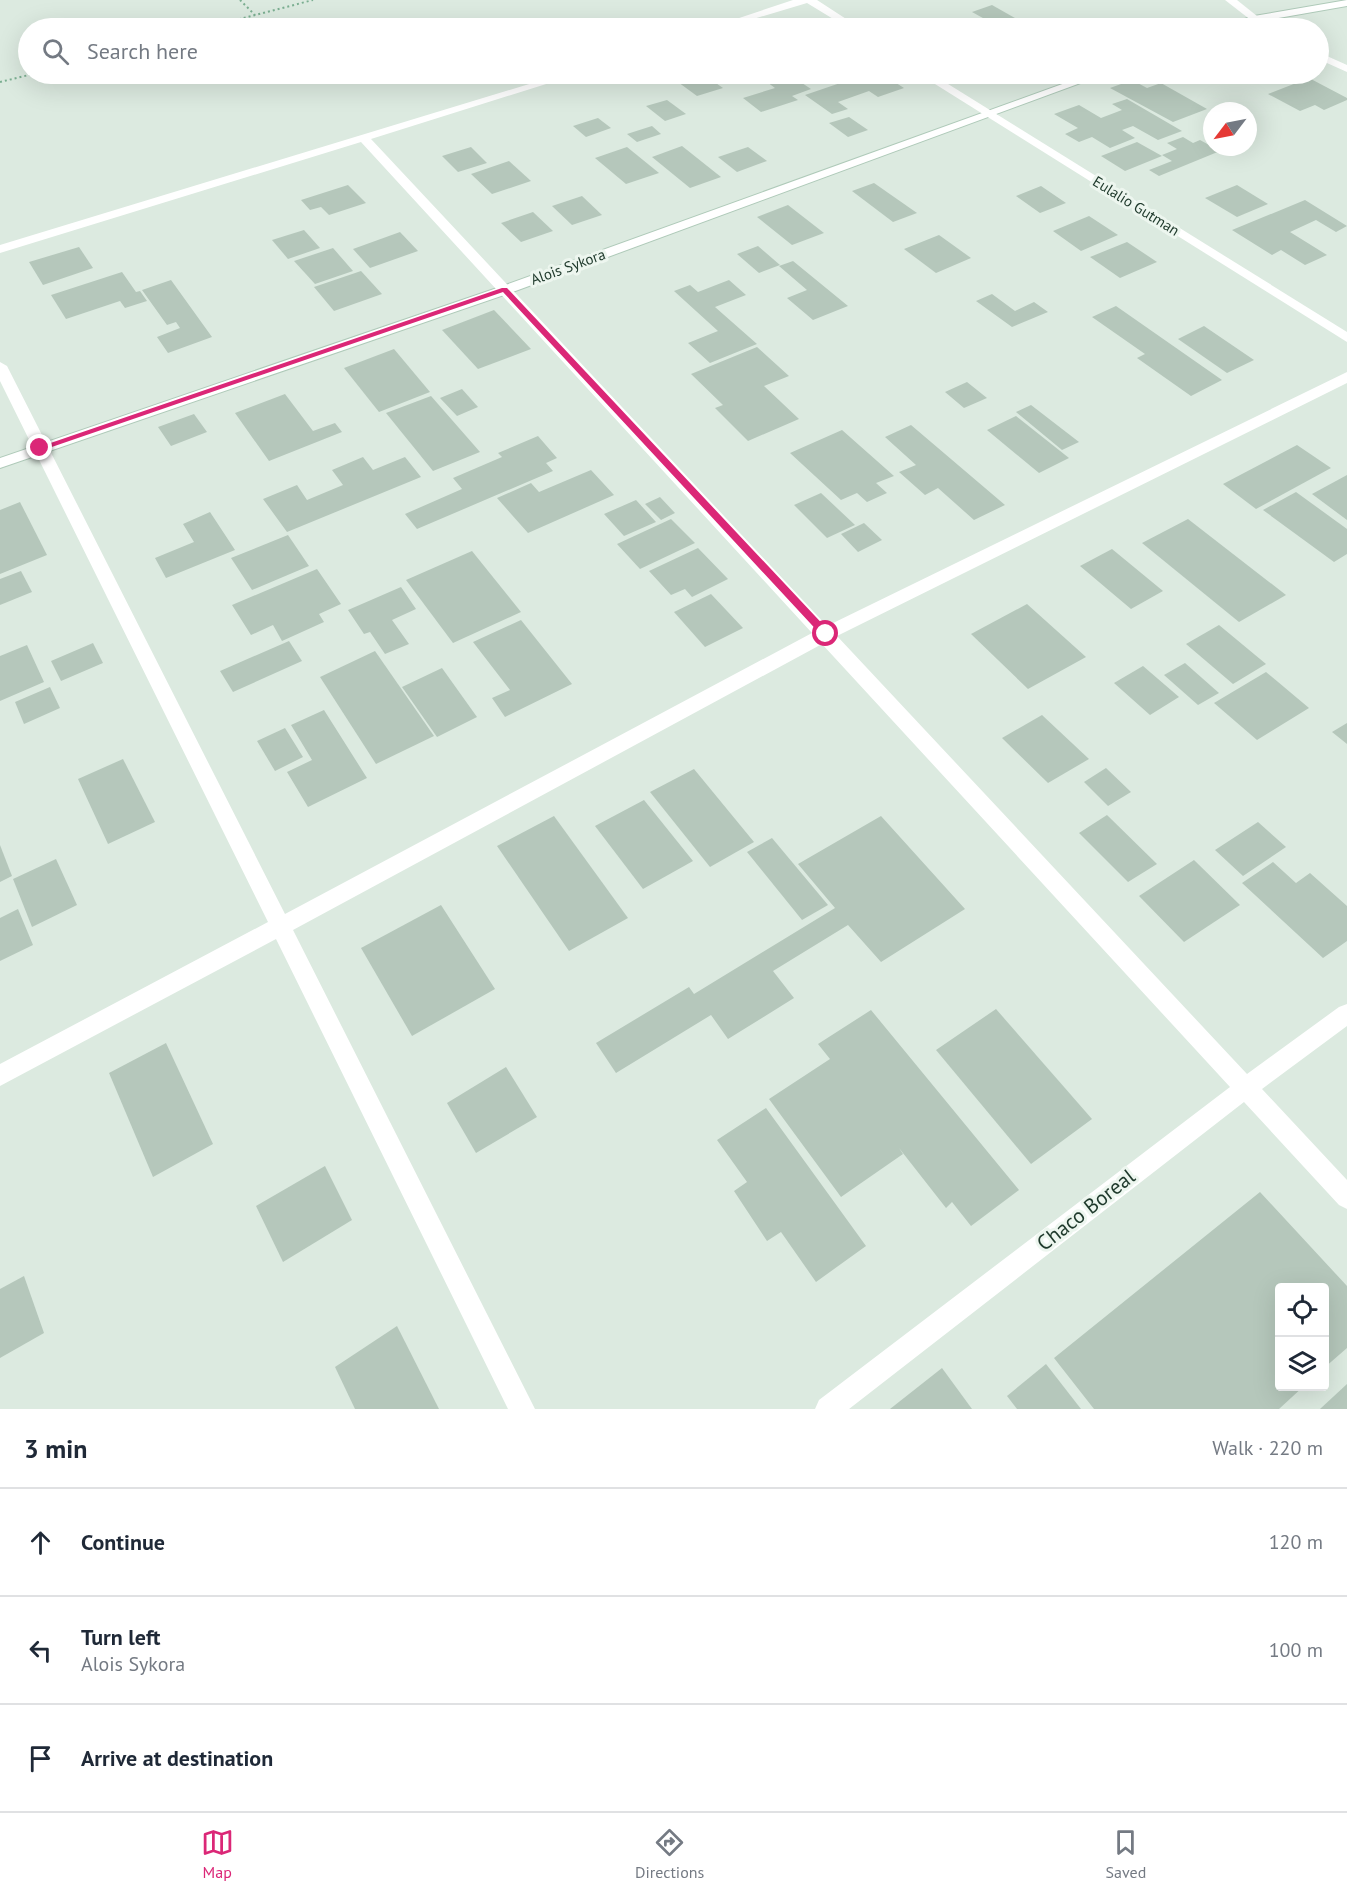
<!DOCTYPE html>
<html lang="en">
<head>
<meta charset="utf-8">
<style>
  body { margin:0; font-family:"PT Sans",sans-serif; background:#f2f2f3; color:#1f2937 }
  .controls { position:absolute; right:18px; bottom:18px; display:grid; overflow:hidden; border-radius:6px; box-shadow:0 6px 24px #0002 }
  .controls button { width:54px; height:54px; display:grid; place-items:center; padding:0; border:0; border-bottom:2px solid #e0e1e3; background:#fff; color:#1f2937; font:30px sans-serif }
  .compass { position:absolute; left:1203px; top:102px; width:54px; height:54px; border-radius:50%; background:#fff; box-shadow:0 6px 24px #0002; rotate:238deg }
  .stop { position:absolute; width:18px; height:18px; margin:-14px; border:4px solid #db2777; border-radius:50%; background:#fff }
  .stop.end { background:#db2777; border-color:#fff; box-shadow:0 2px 6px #0008 }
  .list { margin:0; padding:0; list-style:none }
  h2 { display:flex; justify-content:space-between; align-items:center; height:78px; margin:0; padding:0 24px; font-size:26px }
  h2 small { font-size:20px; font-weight:400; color:#747a83 }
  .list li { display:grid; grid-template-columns:39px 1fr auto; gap:18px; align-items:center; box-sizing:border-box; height:108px; padding:0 24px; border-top:2px solid #e0e1e3 }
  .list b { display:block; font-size:22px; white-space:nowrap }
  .list p { margin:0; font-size:20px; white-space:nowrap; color:#747a83 }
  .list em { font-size:20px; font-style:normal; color:#747a83 }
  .icon { flex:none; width:33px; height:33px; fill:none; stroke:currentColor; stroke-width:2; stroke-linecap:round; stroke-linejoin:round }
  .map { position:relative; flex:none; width:1347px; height:1409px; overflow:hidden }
  .search { position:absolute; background:#fff; box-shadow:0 6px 24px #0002; left:18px; right:18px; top:18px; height:66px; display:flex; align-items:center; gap:15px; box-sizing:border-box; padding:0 21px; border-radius:33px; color:#747a83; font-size:22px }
  .sheet { height:402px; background:#fff }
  nav { display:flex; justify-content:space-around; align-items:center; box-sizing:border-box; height:84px; border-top:2px solid #e0e1e3; background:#fff; font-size:16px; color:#747a83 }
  nav a { display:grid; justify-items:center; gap:3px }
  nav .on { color:#db2777 }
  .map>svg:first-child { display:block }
  .building { fill:#b5c7bb }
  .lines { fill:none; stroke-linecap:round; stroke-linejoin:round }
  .secondary-casing { stroke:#afcab9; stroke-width:2 }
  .path { stroke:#7baf91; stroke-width:2; stroke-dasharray:2 3; stroke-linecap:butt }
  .street { fill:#fff; fill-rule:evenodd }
  .secondary { fill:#fff; fill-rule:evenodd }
  .route { fill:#db2777 }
  .labels { text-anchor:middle; stroke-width:6; stroke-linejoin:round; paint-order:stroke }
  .far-street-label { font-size:15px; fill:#1e392b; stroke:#edf6ef }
  .near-street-label { font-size:21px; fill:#1e392b; stroke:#edf6ef }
</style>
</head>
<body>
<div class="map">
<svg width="1347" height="1409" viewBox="0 0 1347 1409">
  <rect width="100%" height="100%" fill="#dceae0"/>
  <g class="building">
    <polygon points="992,5 1022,22 1001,28 972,12"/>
    <polygon points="949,18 967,28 917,28"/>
    <polygon points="667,74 703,74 723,88 697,96"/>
    <polygon points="768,74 780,74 794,83 799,81 811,89 792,96 798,100 761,112 743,98 775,88 759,76"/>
    <polygon points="852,74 882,74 904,88 878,97 869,91 838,102 848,109 832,114 805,95 852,79 846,75"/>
    <polygon points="1309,78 1347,98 1347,100 1324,110 1315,105 1300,111 1268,94"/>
    <polygon points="1132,80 1147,88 1161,83 1207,109 1173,122 1110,88"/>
    <polygon points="1127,99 1182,131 1158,140 1133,126 1122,130 1135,138 1110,148 1092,137 1079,142 1065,134 1078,128 1054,114 1079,105 1101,118 1122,110 1112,104"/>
    <polygon points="667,100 686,114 665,121 646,106"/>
    <polygon points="849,117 868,130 848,137 829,123"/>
    <polygon points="598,118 611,128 586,137 573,126"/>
    <polygon points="652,126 661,134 637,142 627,134"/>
    <polygon points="1183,137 1193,143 1200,140 1220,151 1159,176 1149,170 1172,161 1162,155 1177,149 1167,143"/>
    <polygon points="1137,142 1162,156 1125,171 1101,156"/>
    <polygon points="682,146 721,177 690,188 652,157"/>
    <polygon points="471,147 487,163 458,172 442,156"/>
    <polygon points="627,147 659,173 626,184 595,158"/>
    <polygon points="748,147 767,161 737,172 718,157"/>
    <polygon points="509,161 531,181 492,194 471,174"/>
    <polygon points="874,183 917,213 893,222 852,191"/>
    <polygon points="348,185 366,203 329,215 321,207 310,210 301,200"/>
    <polygon points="1237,185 1268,204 1237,217 1205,198"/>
    <polygon points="1041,186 1066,203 1040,213 1016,196"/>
    <polygon points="582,196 602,215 572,225 552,206"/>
    <polygon points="1305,200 1347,226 1336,232 1316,220 1290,232 1327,255 1305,265 1281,250 1272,255 1232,230"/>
    <polygon points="788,205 824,233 792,245 757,217"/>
    <polygon points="533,212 553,231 521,242 501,223"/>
    <polygon points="1089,216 1118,235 1081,251 1053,231"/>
    <polygon points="304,230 320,248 288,259 272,240"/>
    <polygon points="400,232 418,251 370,268 353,249"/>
    <polygon points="939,235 971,258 936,273 904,249"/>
    <polygon points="1127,242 1157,262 1120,278 1090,257"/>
    <polygon points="758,246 780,265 759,273 737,254"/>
    <polygon points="79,247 93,268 43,285 29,262"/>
    <polygon points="333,248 353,271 315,284 294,261"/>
    <polygon points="793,261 848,306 813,320 787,298 807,290 779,266"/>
    <polygon points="361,271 382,294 334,311 314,287"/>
    <polygon points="122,272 136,292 140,291 147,301 125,308 120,301 66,319 51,295"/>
    <polygon points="171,280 212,337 168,353 157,337 180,328 176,322 167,325 142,290"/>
    <polygon points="729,280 746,295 715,307 757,344 710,363 688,343 718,331 674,291 690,285 698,292"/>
    <polygon points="992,294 1015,311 1034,302 1048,312 1012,327 976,301"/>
    <polygon points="1116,306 1222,380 1191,396 1137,358 1145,354 1092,317"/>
    <polygon points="494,310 531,349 478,369 442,330"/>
    <polygon points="1204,326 1254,360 1227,373 1178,339"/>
    <polygon points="757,347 789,376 764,386 799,419 748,441 715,408 723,405 691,374"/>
    <polygon points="394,349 430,392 379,412 344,368"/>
    <polygon points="967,382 987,398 964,408 945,392"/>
    <polygon points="462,389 478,407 457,416 440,398"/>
    <polygon points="285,394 313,431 335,423 342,432 269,461 235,413"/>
    <polygon points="431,396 480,452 433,471 386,413"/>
    <polygon points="1031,405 1079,442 1062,450 1016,412"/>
    <polygon points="194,414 207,432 171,446 158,427"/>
    <polygon points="1016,416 1069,458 1039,473 987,430"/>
    <polygon points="911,425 1005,505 974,520 938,488 925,495 899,472 916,465 885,437"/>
    <polygon points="842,430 894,476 876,483 887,493 867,502 857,493 841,500 790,453"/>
    <polygon points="538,436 557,458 546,463 553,471 417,529 405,514 462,489 453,478 502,457 498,453"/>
    <polygon points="1297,445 1331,468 1256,509 1223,484"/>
    <polygon points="363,457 373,470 405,457 421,477 287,532 263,499 297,485 307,500 343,485 332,470"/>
    <polygon points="591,470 614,495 528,533 497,498 531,483 539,492"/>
    <polygon points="1347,475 1347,520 1312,494"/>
    <polygon points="1296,492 1347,529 1347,554 1334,562 1263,510"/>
    <polygon points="821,493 855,525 827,538 794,505"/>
    <polygon points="660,497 675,513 661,520 645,504"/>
    <polygon points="636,500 656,522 624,536 604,514"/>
    <polygon points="20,502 47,555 0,574 0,510"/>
    <polygon points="210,512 235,550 166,578 155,558 194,542 183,524"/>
    <polygon points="671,519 695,543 640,569 617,544"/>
    <polygon points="1188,519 1286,595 1239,622 1142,543"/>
    <polygon points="864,523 882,540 858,552 841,534"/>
    <polygon points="288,535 309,566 252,590 231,558"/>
    <polygon points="698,548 728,579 692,597 685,589 671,595 649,571"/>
    <polygon points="1112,549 1163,591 1131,609 1080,566"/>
    <polygon points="472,551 521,612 453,643 406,580"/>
    <polygon points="317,569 341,604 319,614 324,622 282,641 273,625 251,635 232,605"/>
    <polygon points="21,571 32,592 0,605 0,579"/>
    <polygon points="401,587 416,609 392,620 409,644 385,654 370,632 364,634 348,610"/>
    <polygon points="711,594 743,628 705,647 674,612"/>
    <polygon points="1027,604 1086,657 1028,689 971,634"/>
    <polygon points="521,620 572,684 505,717 492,698 510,690 473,642"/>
    <polygon points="1219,625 1266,664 1233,684 1186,644"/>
    <polygon points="289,641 302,661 233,692 220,671"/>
    <polygon points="93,643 103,663 61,681 51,661"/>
    <polygon points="27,645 44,682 0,701 0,656"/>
    <polygon points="375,651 434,736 376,764 320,677"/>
    <polygon points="1185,663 1219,693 1198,705 1164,675"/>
    <polygon points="1143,666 1179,697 1150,715 1114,683"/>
    <polygon points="442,668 477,717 437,737 402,687"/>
    <polygon points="1266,672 1309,708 1257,740 1214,703"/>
    <polygon points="50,687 60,708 24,724 15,702"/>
    <polygon points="324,710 367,778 308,807 287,772 312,760 291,725"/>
    <polygon points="1042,715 1089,759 1048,783 1002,738"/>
    <polygon points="1347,723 1347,744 1332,732"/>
    <polygon points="285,728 303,757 275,771 257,741"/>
    <polygon points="123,759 155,822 108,844 78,779"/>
    <polygon points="1106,768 1131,792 1108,806 1084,782"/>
    <polygon points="694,769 754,842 710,867 650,792"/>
    <polygon points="644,800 693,861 643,889 595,826"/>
    <polygon points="1107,815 1157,864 1128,882 1079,833"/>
    <polygon points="554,816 628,918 569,951 497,846"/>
    <polygon points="881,816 965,909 881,962 848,925 773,971 794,998 728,1039 711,1015 616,1073 596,1043 689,987 694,994 835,908 798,864"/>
    <polygon points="1258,822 1286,847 1243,876 1215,850"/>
    <polygon points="772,838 828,905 802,920 747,852"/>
    <polygon points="0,845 12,876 0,882"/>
    <polygon points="56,859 77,905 32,927 13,879"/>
    <polygon points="1194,860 1240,905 1184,942 1139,896"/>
    <polygon points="1273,862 1296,883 1310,873 1347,906 1347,941 1323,958 1242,883"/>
    <polygon points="441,905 495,989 412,1036 361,948"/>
    <polygon points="18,909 33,945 0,961 0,918"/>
    <polygon points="996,1009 1092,1119 1031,1164 936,1050"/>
    <polygon points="871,1010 1019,1190 971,1226 952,1202 946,1208 899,1148 903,1154 841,1197 769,1099 830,1059 818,1044"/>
    <polygon points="166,1043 213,1144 153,1177 109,1073"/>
    <polygon points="506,1067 537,1117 476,1153 447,1103"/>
    <polygon points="766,1108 866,1246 816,1282 781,1232 767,1241 734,1191 747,1182 717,1140"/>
    <polygon points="325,1166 352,1220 283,1262 256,1206"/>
    <polygon points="1260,1192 1347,1286 1347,1348 1324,1368 1324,1288 1280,1288 1280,1386 1304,1386 1279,1409 1094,1409 1054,1358"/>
    <polygon points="24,1276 44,1333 0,1358 0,1289"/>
    <polygon points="397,1326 439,1409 355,1409 335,1367"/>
    <polygon points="1046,1364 1081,1409 1017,1409 1007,1396"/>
    <polygon points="942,1368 972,1409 890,1409"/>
    <polygon points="1347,1384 1347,1409 1320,1409"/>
  </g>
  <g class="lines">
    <defs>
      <g id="secondary">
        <polygon points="1347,0 1347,6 1255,22 1231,28 1216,28 1254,16"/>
        <polygon points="1090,74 1105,74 510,293 0,468 0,458 500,287"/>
      </g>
    </defs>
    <use href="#secondary" class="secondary-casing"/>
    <g class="path">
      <polyline points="240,0 255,15"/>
      <polyline points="205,28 313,0"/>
      <polyline points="0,82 33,74"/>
    </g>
    <g class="street">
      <polygon points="793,0 817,0 860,28 848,28 807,3 723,28 709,28"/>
      <polygon points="1225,0 1237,0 1272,28 1261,28"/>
      <polygon points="1318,52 1347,65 1347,72 1318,59"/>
      <polygon points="562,74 578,74 371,139 827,626 1347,372 1347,383 837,636 1247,1074 1339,1007 1347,1004 1347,1026 1262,1089 1347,1180 1347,1209 1339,1205 1244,1102 849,1409 815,1409 819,1400 1230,1087 822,644 293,930 535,1409 508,1409 276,939 0,1086 0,1064 268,922 0,381 0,362 7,366 285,914 812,633 361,142 0,253 0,245"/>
      <polygon points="919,74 932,74 1347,332 1347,342"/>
    </g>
    <use href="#secondary" class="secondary"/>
  </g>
  <polygon class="route" points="502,288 507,288 830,632 830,637 823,637 503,292 43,450 36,448"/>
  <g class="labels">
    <g class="far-street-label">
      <text transform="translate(1136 206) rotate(32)" y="5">Eulalio Gutman</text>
      <text transform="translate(568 267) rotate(-20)" y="5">Alois Sykora</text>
    </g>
    <g class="near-street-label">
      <text transform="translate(1086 1210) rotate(-38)" y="7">Chaco Boreal</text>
    </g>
  </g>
</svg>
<div class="controls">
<button><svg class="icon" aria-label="locate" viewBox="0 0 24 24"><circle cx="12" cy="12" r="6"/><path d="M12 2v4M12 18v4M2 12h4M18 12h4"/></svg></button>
<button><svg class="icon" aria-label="layers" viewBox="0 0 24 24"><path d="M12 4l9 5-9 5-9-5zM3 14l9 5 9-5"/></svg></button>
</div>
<svg class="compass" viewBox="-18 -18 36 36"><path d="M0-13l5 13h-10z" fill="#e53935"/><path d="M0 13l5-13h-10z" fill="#747a83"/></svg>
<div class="stop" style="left:826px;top:634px"></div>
<div class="stop end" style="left:40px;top:448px"></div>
<div class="search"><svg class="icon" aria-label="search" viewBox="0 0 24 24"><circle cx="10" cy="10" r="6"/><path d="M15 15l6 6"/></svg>Search here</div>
</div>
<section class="sheet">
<h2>3 min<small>Walk · 220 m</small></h2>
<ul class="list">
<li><svg class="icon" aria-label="ahead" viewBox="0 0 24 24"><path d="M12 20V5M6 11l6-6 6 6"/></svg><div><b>Continue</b></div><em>120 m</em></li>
<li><svg class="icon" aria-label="left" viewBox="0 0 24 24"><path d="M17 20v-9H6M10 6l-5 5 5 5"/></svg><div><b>Turn left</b><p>Alois Sykora</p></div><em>100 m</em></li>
<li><svg class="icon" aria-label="arrive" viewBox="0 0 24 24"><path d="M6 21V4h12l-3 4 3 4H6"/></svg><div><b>Arrive at destination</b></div></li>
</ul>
</section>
<nav>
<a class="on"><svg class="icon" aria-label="map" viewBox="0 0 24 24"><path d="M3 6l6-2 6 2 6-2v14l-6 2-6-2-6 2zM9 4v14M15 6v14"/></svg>Map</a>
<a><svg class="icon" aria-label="directions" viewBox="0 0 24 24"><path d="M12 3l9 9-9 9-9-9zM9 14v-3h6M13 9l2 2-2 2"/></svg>Directions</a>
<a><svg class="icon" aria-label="saved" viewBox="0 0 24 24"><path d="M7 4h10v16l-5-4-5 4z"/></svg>Saved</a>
</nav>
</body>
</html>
